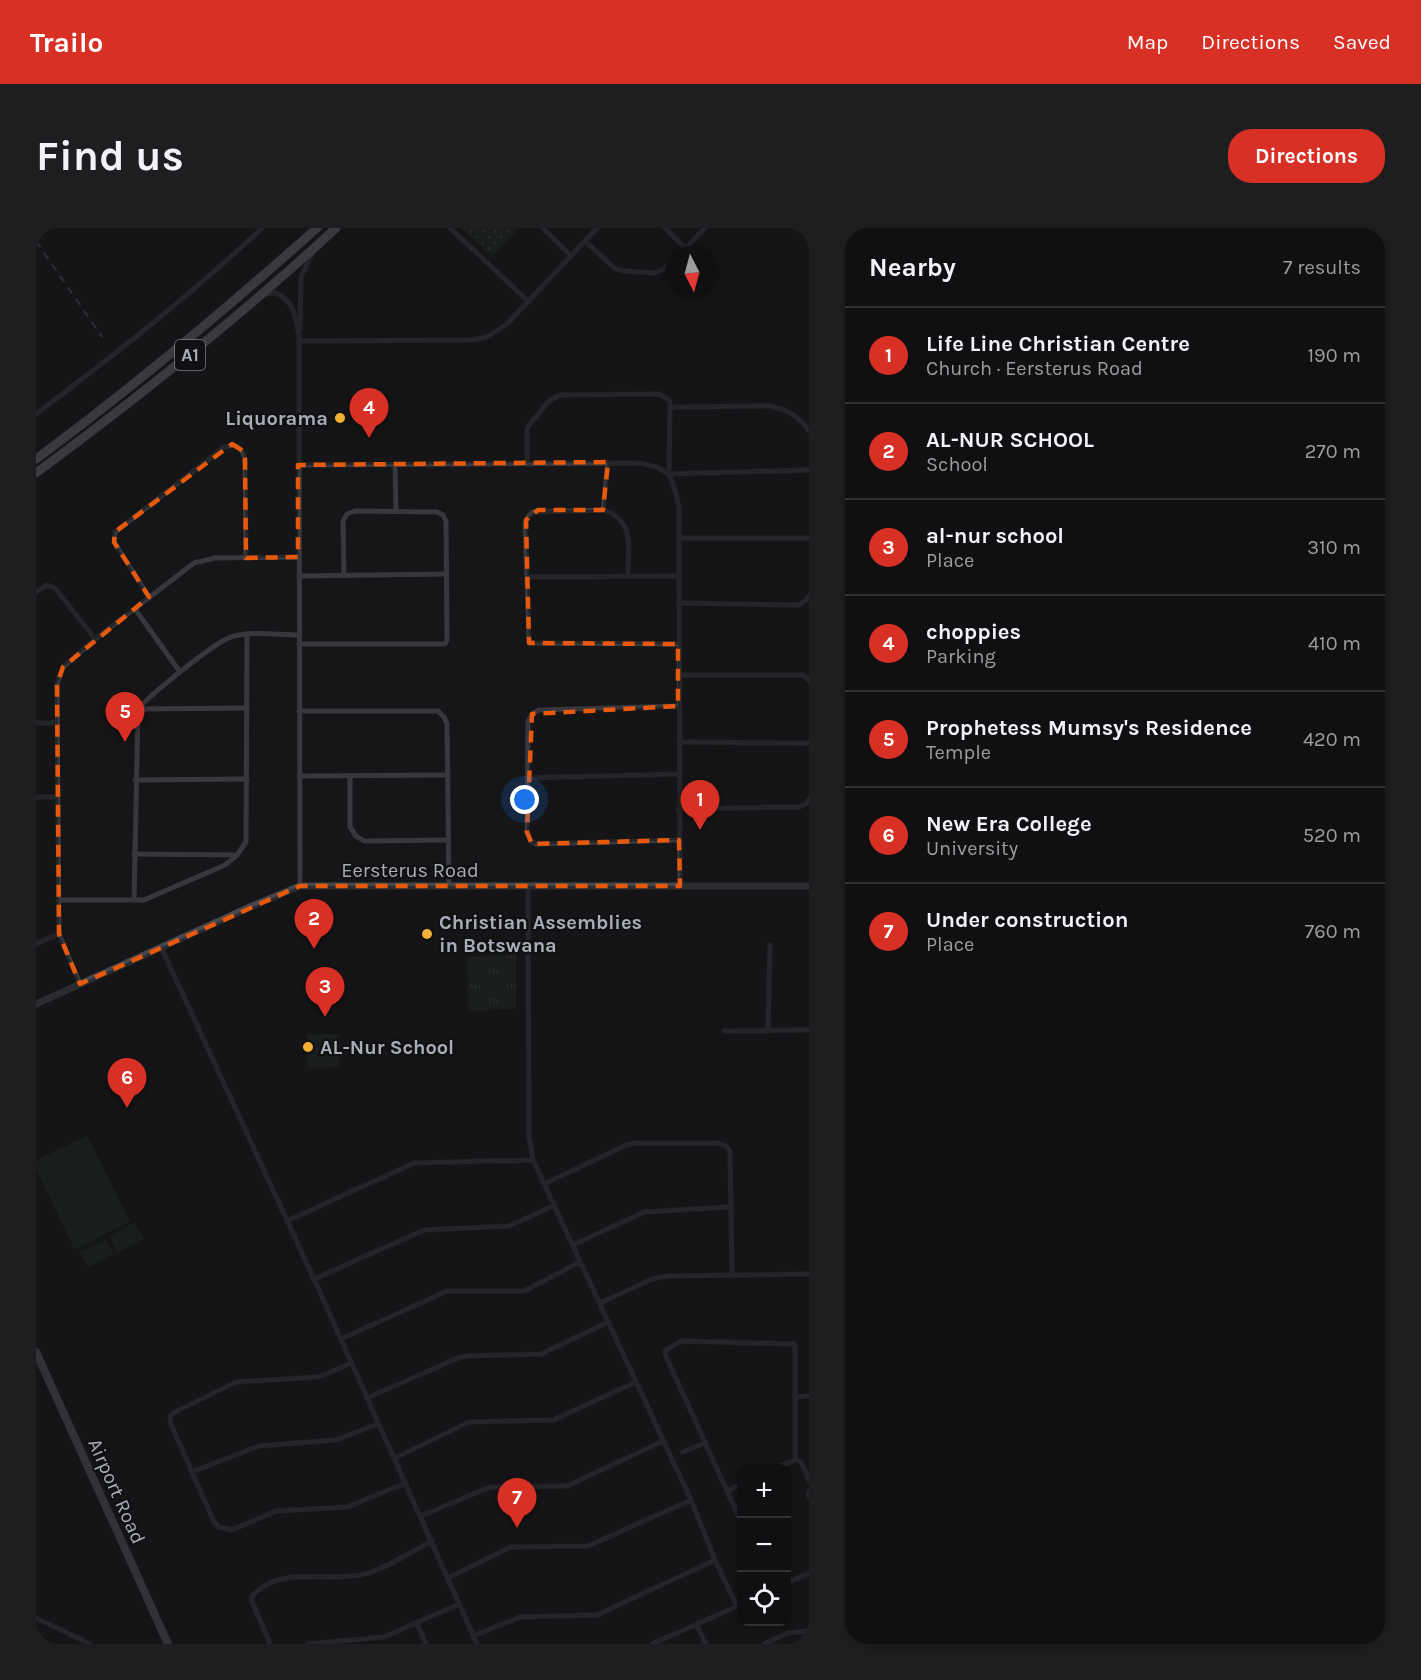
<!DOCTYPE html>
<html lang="en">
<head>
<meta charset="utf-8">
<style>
  body { margin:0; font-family:Karla,sans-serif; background:#1e1e20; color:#f1f3f6 }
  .controls { position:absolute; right:18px; bottom:18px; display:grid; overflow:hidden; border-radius:12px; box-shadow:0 3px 9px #0003 }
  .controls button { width:54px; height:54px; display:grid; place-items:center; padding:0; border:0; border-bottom:2px solid #303032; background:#101012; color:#f1f3f6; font:30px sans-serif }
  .compass { position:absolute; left:629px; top:18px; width:54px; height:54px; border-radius:50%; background:#101012; box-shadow:0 3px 9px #0003; rotate:174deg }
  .you { position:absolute; left:489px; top:572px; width:21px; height:21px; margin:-15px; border:4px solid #fff; border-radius:50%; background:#1a73e8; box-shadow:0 0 0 9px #1a73e833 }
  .badge { display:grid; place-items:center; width:39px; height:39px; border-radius:50%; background:#d93025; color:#fff; font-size:20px; font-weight:700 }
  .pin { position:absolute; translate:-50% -50px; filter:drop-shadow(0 2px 3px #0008) }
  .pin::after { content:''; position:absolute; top:32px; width:21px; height:18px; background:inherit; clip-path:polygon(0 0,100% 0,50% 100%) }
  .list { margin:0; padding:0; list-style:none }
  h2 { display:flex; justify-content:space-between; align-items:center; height:78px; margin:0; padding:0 24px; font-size:26px }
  h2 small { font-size:20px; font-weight:400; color:#9c9d9f }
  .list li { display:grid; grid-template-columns:39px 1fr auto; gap:18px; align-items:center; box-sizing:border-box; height:96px; padding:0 24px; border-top:2px solid #303032 }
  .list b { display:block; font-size:22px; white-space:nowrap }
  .list p { margin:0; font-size:20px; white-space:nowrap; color:#9c9d9f }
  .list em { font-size:20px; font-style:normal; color:#9c9d9f }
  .icon { flex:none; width:33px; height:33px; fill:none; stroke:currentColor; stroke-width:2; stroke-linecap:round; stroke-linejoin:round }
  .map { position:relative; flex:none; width:773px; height:1416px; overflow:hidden; border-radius:24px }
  header { display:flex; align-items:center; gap:36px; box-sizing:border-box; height:84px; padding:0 30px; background:#d93025; color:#fff }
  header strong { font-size:28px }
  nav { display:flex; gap:33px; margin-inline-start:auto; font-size:21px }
  .intro { display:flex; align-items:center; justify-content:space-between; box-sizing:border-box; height:144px; padding:0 36px }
  h1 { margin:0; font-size:42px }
  .button { padding:15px 27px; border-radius:24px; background:#d93025; color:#fff; font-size:21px; font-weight:700 }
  main { display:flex; gap:36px; padding:0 36px }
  aside { flex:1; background:#101012; border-radius:24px; box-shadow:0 3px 9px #0003 }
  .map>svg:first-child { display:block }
  .grass { fill:url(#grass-dots) }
  .park { fill:url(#park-tufts) }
  .pitch { fill:#1e261f }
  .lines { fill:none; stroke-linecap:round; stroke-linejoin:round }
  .street { stroke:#37383d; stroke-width:5 }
  .secondary { stroke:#45474d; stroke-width:7 }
  .primary { stroke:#53555c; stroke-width:8 }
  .highway { stroke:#63666e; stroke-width:9 }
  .rail { stroke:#4a4c52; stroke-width:2; stroke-dasharray:8 6; stroke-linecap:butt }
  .marked { fill:none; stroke:#e8590c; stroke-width:4.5; stroke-dasharray:12 8; stroke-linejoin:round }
  .poi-dot { fill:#f2b134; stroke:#111113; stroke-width:2 }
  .labels { text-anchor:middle; stroke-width:4.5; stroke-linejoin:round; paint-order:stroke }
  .shield { fill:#111113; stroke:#7b7e86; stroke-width:1.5 }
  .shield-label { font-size:18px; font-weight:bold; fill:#a8adb8 }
  .poi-label { font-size:20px; font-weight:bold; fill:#a8adb8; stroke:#111113; text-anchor:start }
  .street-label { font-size:20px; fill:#a8adb8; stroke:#111113 }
</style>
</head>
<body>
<header>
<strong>Trailo</strong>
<nav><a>Map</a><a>Directions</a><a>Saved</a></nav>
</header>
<div class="intro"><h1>Find us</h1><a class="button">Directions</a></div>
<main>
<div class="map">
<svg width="773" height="1416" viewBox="0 0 773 1416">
  <defs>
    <pattern id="grass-dots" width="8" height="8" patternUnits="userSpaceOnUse" patternTransform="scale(1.5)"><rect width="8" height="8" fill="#1e261f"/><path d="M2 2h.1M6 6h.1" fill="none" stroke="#3c433d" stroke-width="1.8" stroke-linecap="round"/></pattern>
    <pattern id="park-tufts" width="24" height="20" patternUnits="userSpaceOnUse" patternTransform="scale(1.5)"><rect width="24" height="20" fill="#1e261f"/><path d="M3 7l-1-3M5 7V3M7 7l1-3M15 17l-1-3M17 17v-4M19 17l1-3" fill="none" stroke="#3c433d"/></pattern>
  </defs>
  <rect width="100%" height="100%" fill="#161618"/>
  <polygon class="grass" points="425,0 483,0 456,29"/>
  <polygon class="park" points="480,727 480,781 432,783 431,729"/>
  <g class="pitch">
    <polygon points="271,806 303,806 303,839 271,840"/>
    <polygon points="52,908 94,993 39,1022 0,941 0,932"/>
    <polygon points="99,994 108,1011 81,1025 73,1008"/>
    <polygon points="69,1012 78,1026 52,1040 44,1025"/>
  </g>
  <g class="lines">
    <g class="street">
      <polyline points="414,0 492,73"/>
      <polyline points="507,0 535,28"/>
      <polyline points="629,0 649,20"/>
      <polyline points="549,13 578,40 586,43 618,45 626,42 638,32"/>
      <polyline points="643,27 669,0"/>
      <path d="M229,66L240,65C258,73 260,90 263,108L264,658"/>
      <polyline points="264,101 265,49 276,26"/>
      <polyline points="263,113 437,112 451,109 471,96 561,0"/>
      <path d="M635,179L734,178C750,181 764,189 773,203"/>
      <path d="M0,186C78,127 155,67 226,0"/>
      <polyline points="491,235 491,200 512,174 524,167 624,166 634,173 633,246 773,242"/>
      <polyline points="359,236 360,283"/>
      <polyline points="262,237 604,235 621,239 633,246 639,262 643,280 644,658"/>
      <polyline points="567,282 572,234"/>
      <polyline points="644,310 773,310"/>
      <path d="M592,347C592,319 600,293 567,282L497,284L493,287L489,296L493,408L494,414L500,415L642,416"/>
      <polyline points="263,348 410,346"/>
      <polyline points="492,349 643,348"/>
      <polyline points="0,364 11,357 19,360 59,411"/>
      <path d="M113,369L78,314L79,304L188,219C201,215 206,219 209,231L210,330"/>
      <polyline points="643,375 763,377 770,372 773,368"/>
      <polyline points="99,381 144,444"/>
      <polyline points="263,416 409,416 411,412 410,293 407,287 401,284 319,283 311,286 307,293 308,348"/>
      <polyline points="642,447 767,447 773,452"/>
      <polyline points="642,478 503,482 496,486 492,494 491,604 494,612 500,616 643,612"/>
      <polyline points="102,481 211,480"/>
      <polyline points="263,483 402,483 408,489 411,496 413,659"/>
      <polyline points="0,495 21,495"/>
      <polyline points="643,514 773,515"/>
      <polyline points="263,548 412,547"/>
      <polyline points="314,548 314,599 320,608 328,613 413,612"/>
      <polyline points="491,550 642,546"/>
      <polyline points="99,552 211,551"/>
      <polyline points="0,569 21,569"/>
      <polyline points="642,581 763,579 770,576 773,572"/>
      <polyline points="98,626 201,627"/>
      <polyline points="492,658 493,908 497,932 655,1272 679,1332 701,1378"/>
      <polyline points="22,672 108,672 189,637 201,627 210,614 211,406"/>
      <path d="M98,672L102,481C114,467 182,411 198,408C218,403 242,407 263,407"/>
      <polyline points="0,716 23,706"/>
      <polyline points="125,719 278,1051 441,1416"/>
      <polyline points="44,756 23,706 21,456 27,439 59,411 158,335 179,330 262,329"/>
      <polyline points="688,803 773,802"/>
      <polyline points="732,803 734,717"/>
      <polyline points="508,956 590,917 599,915 681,915 690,918 694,923 696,1046"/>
      <polyline points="251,993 378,935 497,932"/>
      <polyline points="537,1017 608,984 693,979"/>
      <polyline points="278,1051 388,1002 473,998 519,977"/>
      <polyline points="564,1075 616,1051 632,1048 773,1046"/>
      <polyline points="305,1111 411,1063 488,1063 544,1034"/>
      <polyline points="315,1135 283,1149 200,1154 135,1186 134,1194 178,1294 183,1299 196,1302 240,1283 311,1279 370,1255"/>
      <polyline points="759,1169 773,1168"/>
      <polyline points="331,1170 422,1130 431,1128 505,1126 572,1094"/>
      <polyline points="647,1224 669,1215"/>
      <polyline points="359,1230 433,1194 517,1192 600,1154"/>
      <polyline points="759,1232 765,1234 773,1252"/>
      <polyline points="156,1244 223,1218 300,1212 342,1196"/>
      <polyline points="706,1256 691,1263 629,1126 629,1123 645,1113 759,1116 759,1232 740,1240"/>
      <polyline points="691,1263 706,1296"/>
      <polyline points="773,1264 773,1268"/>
      <polyline points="385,1288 454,1259 531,1258 627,1213"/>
      <polyline points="412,1350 475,1319 552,1318 655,1272"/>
      <polyline points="750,1355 773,1345"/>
      <polyline points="0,1390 54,1416"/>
      <polyline points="381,1396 390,1416"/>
      <polyline points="660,1396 670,1416"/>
      <polyline points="437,1408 484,1389 561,1387 679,1332"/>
      <path d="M234,1416L216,1373V1368C246,1336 292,1355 329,1346C350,1341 376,1323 396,1313"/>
      <polyline points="272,1416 348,1409 423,1376"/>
      <polyline points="616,1416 706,1376"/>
      <polyline points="728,1416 752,1405 773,1403"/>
    </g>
    <polyline class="secondary" points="0,776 214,679 264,658 773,658"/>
    <polyline class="primary" points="0,1124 132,1416"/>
    <g class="highway">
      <path d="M0,231C98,159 190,81 281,0"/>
      <path d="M0,245C104,168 205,88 300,0"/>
    </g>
    <polyline class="rail" points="0,13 66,109"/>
  </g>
  <path d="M0 0H773V1416H0ZM196,216L207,223L209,231L210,330L262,329V237L572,234L567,282H502L490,292L493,415L642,416V478L496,486L491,604L496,616L643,612L644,658H264L44,756L23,706L21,456L27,439L113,369L78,314L79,304Z" fill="#161618" fill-opacity=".55" fill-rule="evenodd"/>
  <path class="marked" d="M196,216L207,223L209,231L210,330L262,329V237L572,234L567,282H502L490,292L493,415L642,416V478L496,486L491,604L496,616L643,612L644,658H264L44,756L23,706L21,456L27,439L113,369L78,314L79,304Z"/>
  <g class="poi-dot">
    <circle cx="304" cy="190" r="6"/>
    <circle cx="391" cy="706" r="6"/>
    <circle cx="272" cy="819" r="6"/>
  </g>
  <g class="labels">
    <rect class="shield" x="139" y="112" width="30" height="30" rx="4.5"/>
    <g class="shield-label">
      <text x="154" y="133">A1</text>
    </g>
    <g class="poi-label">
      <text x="292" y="197" text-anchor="end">Liquorama</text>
      <text x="403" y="701">Christian Assemblies<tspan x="403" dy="23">in Botswana</tspan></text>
      <text x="284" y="826">AL-Nur School</text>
    </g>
    <g class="street-label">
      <text x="374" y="649">Eersterus Road</text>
      <text transform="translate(81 1263) rotate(66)" y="7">Airport Road</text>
    </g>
  </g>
</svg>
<div class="controls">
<button>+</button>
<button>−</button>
<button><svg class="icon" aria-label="locate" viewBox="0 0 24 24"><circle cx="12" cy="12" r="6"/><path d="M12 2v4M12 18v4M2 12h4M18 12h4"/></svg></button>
</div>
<svg class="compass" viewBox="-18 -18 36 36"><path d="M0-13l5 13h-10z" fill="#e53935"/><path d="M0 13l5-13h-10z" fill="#9c9d9f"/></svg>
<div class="you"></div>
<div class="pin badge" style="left:664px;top:602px">1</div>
<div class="pin badge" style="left:278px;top:721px">2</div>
<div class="pin badge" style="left:289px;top:789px">3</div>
<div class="pin badge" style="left:333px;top:210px">4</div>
<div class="pin badge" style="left:89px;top:514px">5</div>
<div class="pin badge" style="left:91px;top:880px">6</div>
<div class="pin badge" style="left:481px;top:1300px">7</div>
</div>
<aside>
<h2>Nearby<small>7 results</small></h2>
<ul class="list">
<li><span class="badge">1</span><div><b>Life Line Christian Centre</b><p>Church · Eersterus Road</p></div><em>190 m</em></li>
<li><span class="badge">2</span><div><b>AL-NUR SCHOOL</b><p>School</p></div><em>270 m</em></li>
<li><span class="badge">3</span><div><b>al-nur school</b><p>Place</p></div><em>310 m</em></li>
<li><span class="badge">4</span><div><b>choppies</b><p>Parking</p></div><em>410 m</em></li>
<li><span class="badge">5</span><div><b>Prophetess Mumsy's Residence</b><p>Temple</p></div><em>420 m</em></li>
<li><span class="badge">6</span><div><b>New Era College</b><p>University</p></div><em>520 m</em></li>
<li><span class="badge">7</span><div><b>Under construction</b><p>Place</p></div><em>760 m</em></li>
</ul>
</aside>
</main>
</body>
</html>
